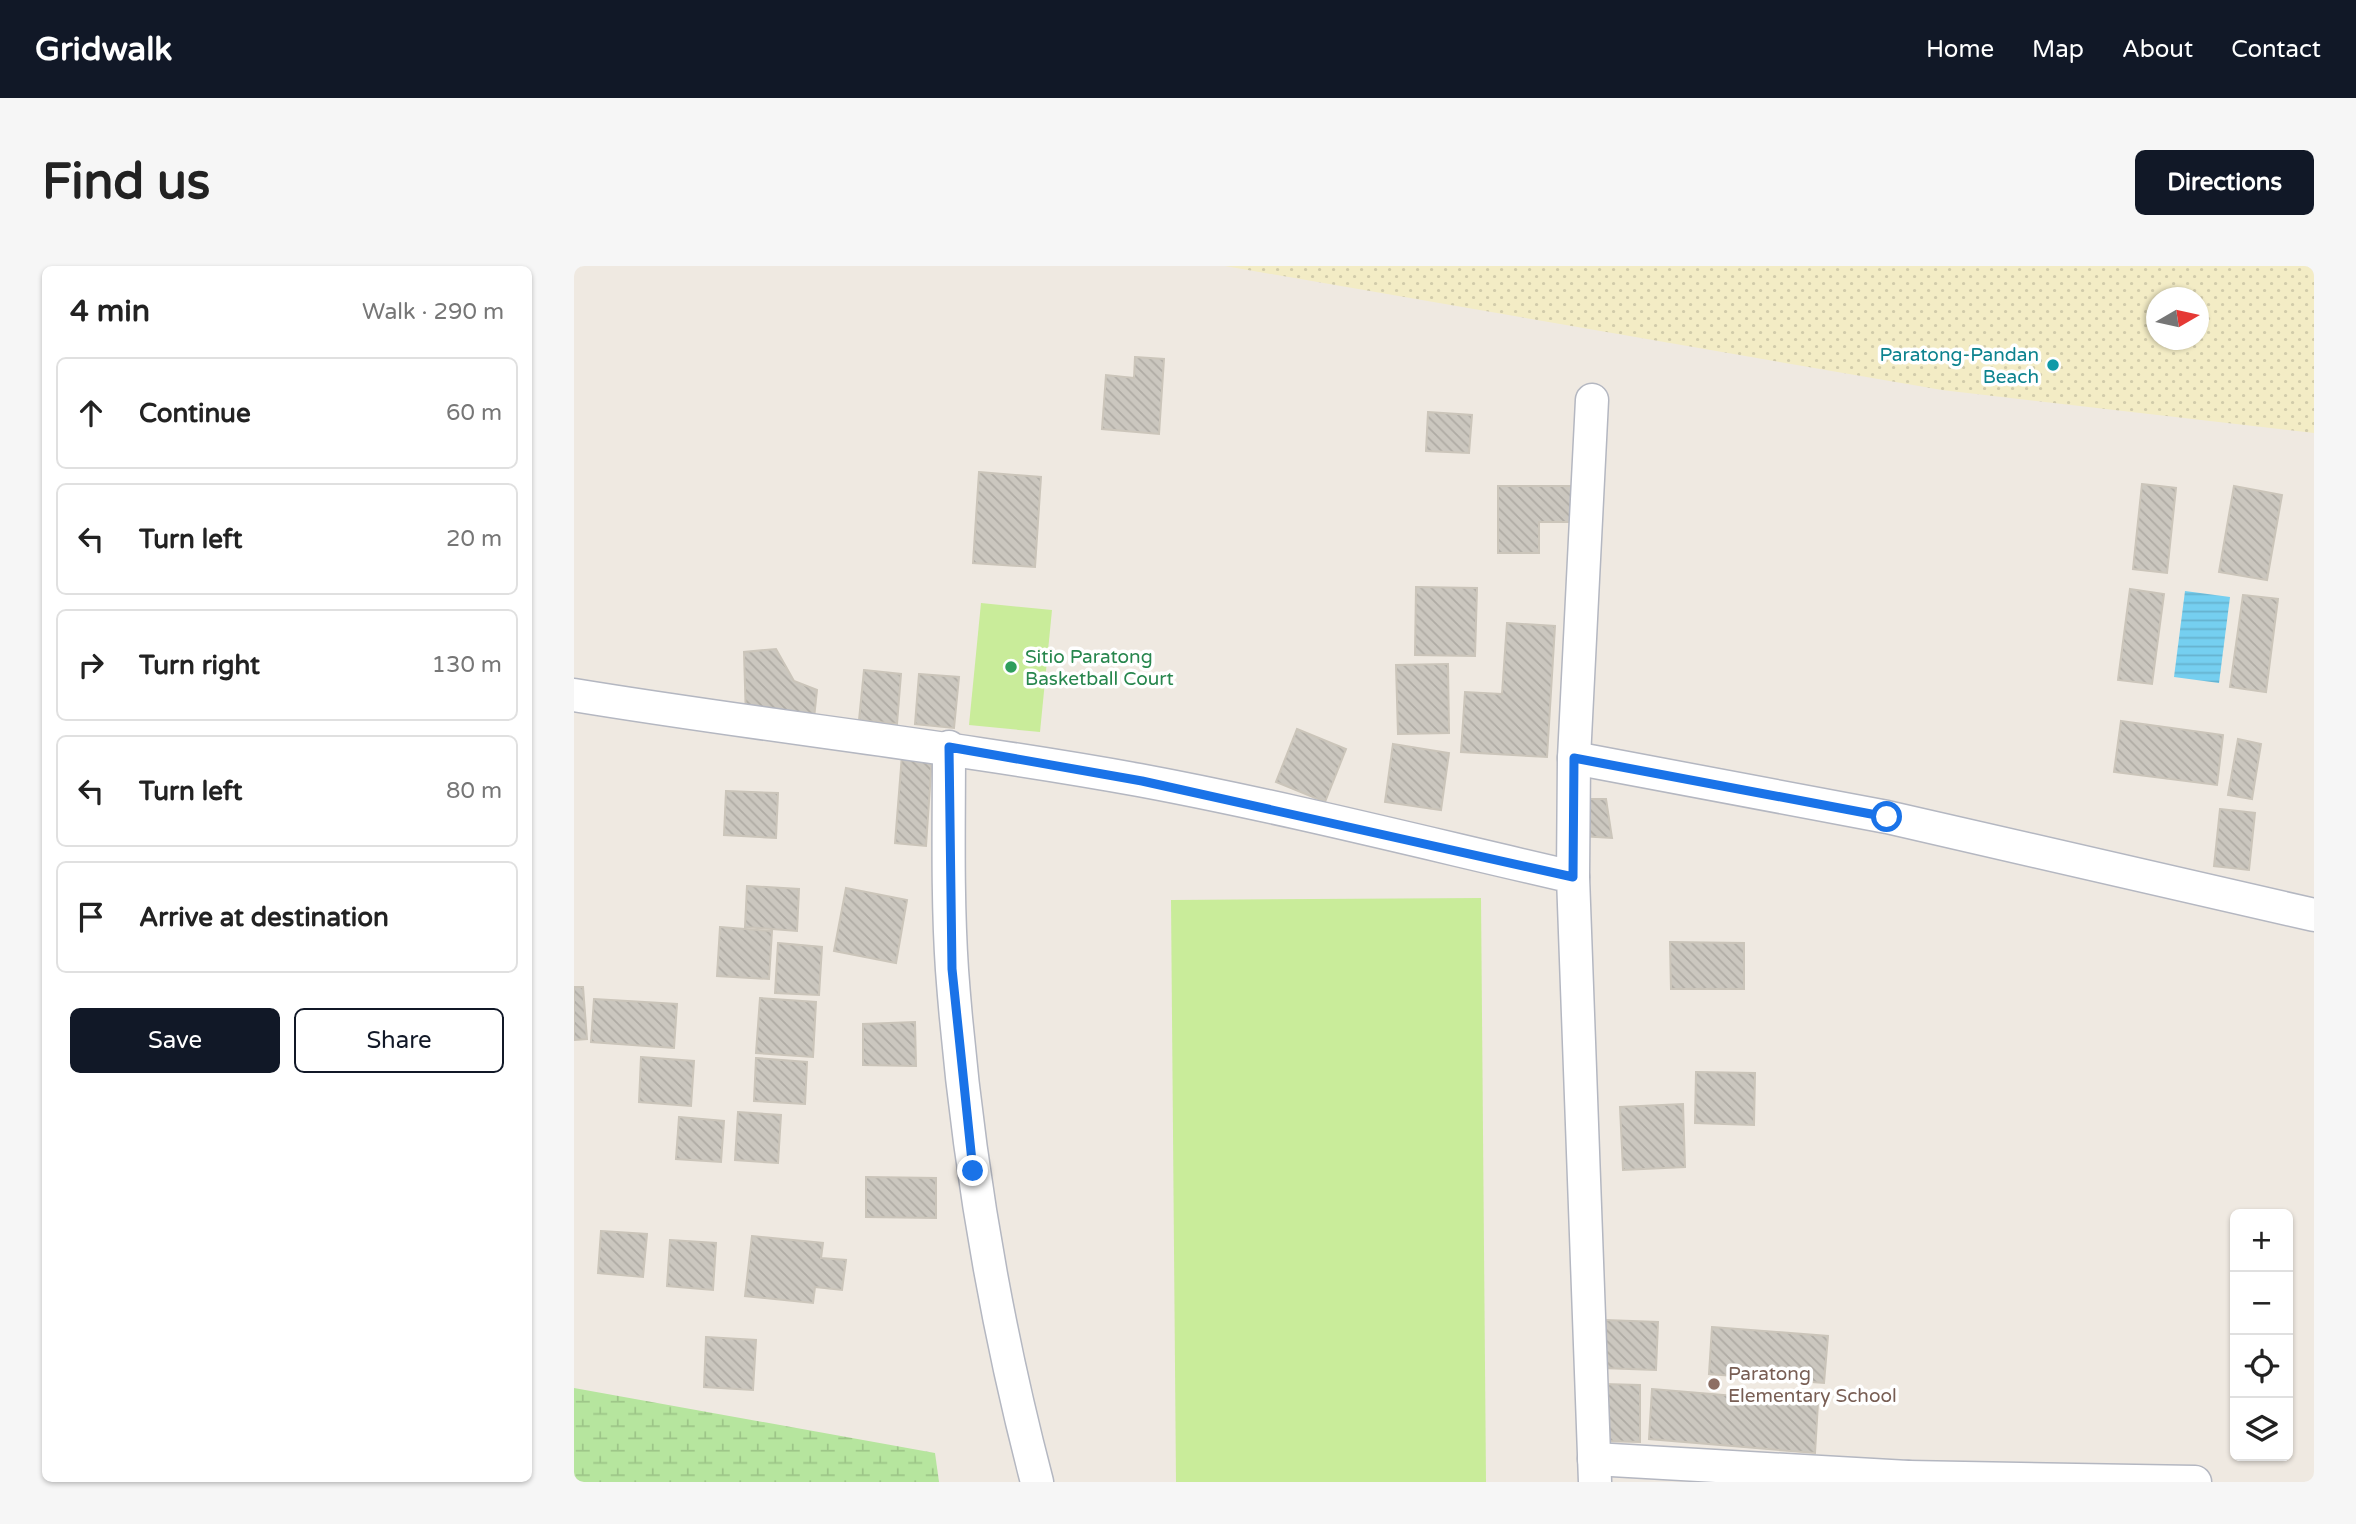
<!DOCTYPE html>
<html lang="en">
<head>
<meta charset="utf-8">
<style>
  body { margin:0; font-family:"Varela Round",sans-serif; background:#f6f6f6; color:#222 }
  .controls { position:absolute; right:21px; bottom:21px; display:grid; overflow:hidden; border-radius:10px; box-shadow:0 2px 5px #0004 }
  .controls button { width:63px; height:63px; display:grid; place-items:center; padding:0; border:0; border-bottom:2px solid #e0e0e0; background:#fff; color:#222; font:35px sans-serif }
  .compass { position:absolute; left:1572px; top:21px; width:63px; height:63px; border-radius:50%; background:#fff; box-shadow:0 2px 5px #0004; rotate:81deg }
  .stop { position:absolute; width:21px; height:21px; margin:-16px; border:5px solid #1a73e8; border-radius:50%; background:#fff }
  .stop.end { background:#1a73e8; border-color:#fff; box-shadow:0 2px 7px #0008 }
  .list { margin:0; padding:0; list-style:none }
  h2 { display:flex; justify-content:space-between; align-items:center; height:91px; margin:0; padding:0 28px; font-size:30px }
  h2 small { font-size:23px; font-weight:400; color:#767676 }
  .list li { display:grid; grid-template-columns:46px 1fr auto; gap:21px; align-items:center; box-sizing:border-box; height:112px; margin:0 14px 14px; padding:0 14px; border:2px solid #e0e0e0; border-radius:10px }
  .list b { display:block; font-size:26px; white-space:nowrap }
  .list em { font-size:23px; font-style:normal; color:#767676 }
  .actions { display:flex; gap:14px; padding:21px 28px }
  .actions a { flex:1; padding:16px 0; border:2px solid #111827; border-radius:10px; text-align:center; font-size:24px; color:#111827 }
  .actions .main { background:#111827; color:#fff }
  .icon { flex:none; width:38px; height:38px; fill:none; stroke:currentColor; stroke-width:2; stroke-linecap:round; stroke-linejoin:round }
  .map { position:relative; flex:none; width:1740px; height:1216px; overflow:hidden; border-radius:10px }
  header { display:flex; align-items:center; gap:42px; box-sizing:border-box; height:98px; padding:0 35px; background:#111827; color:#fff }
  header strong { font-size:33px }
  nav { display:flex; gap:38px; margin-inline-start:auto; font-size:24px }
  .intro { display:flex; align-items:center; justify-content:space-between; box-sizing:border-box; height:168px; padding:0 42px }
  h1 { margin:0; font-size:49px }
  .button { padding:18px 32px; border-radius:10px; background:#111827; color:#fff; font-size:24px; font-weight:700 }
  main { display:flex; gap:42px; padding:0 42px }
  aside { flex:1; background:#fff; border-radius:10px; box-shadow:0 2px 5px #0004 }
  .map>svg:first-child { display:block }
  .wetland { fill:url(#wetland-marsh) }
  .sand { fill:url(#sand-dots); fill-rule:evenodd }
  .pitch { fill:#c9ec9a }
  .water { fill:url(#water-rules) }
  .building { fill:url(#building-back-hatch); stroke:#cbc5ba; stroke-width:2 }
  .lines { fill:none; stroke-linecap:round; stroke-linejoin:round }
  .street-casing { stroke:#b4b7c1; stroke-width:35 }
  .street { stroke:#fff; stroke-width:32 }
  .route { stroke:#1a73e8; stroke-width:9 }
  .culture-dot { fill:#0f9aa8; stroke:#fff; stroke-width:2.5 }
  .leisure-dot { fill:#2e9e5b; stroke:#fff; stroke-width:2.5 }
  .education-dot { fill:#8d6e63; stroke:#fff; stroke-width:2.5 }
  .labels { text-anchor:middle; stroke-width:7; stroke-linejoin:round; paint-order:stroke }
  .culture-label { font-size:19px; fill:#0d838f; stroke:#fff; text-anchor:end }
  .leisure-label { font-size:19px; fill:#27864d; stroke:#fff; text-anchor:start }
  .education-label { font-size:19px; fill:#785e54; stroke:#fff; text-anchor:start }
</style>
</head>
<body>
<header>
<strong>Gridwalk</strong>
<nav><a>Home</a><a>Map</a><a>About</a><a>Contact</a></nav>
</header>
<div class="intro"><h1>Find us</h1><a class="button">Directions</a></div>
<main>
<aside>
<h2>4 min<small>Walk · 290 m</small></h2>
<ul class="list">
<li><svg class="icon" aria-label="ahead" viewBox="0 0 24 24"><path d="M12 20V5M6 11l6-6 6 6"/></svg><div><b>Continue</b></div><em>60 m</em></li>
<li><svg class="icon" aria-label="left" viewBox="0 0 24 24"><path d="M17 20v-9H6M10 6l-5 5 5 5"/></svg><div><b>Turn left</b></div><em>20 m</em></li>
<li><svg class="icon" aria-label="right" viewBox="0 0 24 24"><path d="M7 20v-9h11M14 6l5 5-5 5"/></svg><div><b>Turn right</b></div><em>130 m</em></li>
<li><svg class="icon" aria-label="left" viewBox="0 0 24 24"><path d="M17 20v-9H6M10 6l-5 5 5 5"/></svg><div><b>Turn left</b></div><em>80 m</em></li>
<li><svg class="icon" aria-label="arrive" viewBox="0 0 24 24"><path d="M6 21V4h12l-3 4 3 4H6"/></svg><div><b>Arrive at destination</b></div></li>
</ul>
<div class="actions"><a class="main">Save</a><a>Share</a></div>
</aside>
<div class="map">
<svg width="1740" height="1216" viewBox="0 0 1740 1216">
  <defs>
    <pattern id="wetland-marsh" width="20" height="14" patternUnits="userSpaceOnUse" patternTransform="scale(1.75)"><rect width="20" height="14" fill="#b6e59e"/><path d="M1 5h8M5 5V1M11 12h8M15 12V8" fill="none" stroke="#9dc588"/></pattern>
    <pattern id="sand-dots" width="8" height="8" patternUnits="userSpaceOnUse" patternTransform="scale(1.75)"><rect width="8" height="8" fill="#f3ecc5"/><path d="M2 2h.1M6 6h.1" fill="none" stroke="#d1cbaa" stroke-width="1.8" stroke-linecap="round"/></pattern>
    <pattern id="water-rules" width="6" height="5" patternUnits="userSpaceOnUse" patternTransform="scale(1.75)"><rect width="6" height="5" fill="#75cff0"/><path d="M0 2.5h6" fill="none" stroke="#66b2ce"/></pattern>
    <pattern id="building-back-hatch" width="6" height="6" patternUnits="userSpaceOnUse" patternTransform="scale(1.75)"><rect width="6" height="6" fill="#cbc7bf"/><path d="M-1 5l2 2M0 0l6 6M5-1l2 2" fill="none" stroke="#afaba4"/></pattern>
  </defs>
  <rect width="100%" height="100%" fill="#efe9e1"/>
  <polygon class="wetland" points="0,1122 361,1187 365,1216 0,1216"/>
  <path class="sand" d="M651,0H1740V167L1368,124ZM1582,32H1624V74H1582Z"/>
  <g class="pitch">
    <polygon points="407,337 478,344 466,466 395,459"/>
    <polygon points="907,632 912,1216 602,1216 597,634"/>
  </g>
  <polygon class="water" points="1611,325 1656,331 1645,417 1600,411"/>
  <g class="building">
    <polygon points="561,91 590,93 585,168 528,163 532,109 560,112"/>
    <polygon points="854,146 898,149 895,187 852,185"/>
    <polygon points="405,206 467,211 461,301 399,297"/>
    <polygon points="1568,218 1602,222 1593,307 1559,303"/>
    <polygon points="924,220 999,220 999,256 965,256 965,287 924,287"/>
    <polygon points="1660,220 1708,229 1693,314 1645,306"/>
    <polygon points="842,321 903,322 901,390 841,389"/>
    <polygon points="1556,323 1590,328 1578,418 1544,414"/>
    <polygon points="1669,329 1704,333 1692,426 1656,421"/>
    <polygon points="933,357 981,360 973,491 887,486 891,426 928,428"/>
    <polygon points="202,383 220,415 243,424 239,462 172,454 170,386"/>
    <polygon points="874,398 875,467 824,468 822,399"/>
    <polygon points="290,404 327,408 323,458 285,454"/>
    <polygon points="345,408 385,411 380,462 341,458"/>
    <polygon points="1547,455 1649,469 1643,519 1540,506"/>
    <polygon points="723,463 772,483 751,536 702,516"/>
    <polygon points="1664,473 1687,478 1678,533 1654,529"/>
    <polygon points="819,478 875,487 867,544 811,536"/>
    <polygon points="328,489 358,491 352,580 321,577"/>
    <polygon points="152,525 204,527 202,572 150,569"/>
    <polygon points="1015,533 1032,533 1038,572 1006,570"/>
    <polygon points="1646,543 1681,547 1675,604 1640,600"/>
    <polygon points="173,620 225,623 223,665 171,661"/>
    <polygon points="272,622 333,634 322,697 260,685"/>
    <polygon points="146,661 198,665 195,713 143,710"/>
    <polygon points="1096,676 1170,677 1170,723 1097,723"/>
    <polygon points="204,677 248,681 245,729 201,727"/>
    <polygon points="0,721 9,721 13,773 0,774"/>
    <polygon points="186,732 242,736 239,791 182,787"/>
    <polygon points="20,733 103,738 100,782 17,776"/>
    <polygon points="341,756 342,800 289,799 289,758"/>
    <polygon points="67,791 120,795 117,840 65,836"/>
    <polygon points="182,792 233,796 231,838 180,835"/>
    <polygon points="1122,806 1181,807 1180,859 1121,857"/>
    <polygon points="1109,838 1111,901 1049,904 1046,841"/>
    <polygon points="164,846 207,849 204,897 161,894"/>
    <polygon points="105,851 150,855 147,896 102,893"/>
    <polygon points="292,911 362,912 362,952 292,951"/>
    <polygon points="27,965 73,968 69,1011 24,1007"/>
    <polygon points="178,970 249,977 247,992 272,994 268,1024 241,1021 239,1037 171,1030"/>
    <polygon points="96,974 142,977 139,1024 93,1020"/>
    <polygon points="1031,1054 1084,1056 1082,1104 1028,1102"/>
    <polygon points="1138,1061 1254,1070 1250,1117 1135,1108"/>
    <polygon points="132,1071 182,1074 179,1124 130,1121"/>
    <polygon points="1029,1118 1066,1119 1066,1176 1029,1175"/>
    <polygon points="1078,1123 1244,1137 1241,1187 1075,1173"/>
  </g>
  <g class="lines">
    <defs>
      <g id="street">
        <path d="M0,429C188,460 377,480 565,514C710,541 855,578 999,611L1021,1216"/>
        <path d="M375,481C375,555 373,630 378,704C391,877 419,1048 463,1216"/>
        <polyline points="1000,492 1313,551 1740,649"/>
        <polyline points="999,611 1000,492 1018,134"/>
        <polyline points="1020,1193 1334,1211"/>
        <polyline points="1334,1216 1334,1211 1621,1216"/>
      </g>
    </defs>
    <use href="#street" class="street-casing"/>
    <use href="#street" class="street"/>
  </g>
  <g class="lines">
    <polyline class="route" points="399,905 378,703 375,481 568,515 999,611 1000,492 1313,551"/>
  </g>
  <circle class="culture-dot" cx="1479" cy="99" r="7"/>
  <circle class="leisure-dot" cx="437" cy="401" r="7"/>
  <circle class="education-dot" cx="1140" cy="1118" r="7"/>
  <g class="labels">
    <g class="culture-label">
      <text x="1465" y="95">Paratong-Pandan<tspan x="1465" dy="22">Beach</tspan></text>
    </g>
    <g class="leisure-label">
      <text x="451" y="397">Sitio Paratong<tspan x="451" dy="22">Basketball Court</tspan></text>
    </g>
    <g class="education-label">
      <text x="1154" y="1114">Paratong<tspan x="1154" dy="22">Elementary School</tspan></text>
    </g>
  </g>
</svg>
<div class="controls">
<button>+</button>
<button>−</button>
<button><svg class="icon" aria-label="locate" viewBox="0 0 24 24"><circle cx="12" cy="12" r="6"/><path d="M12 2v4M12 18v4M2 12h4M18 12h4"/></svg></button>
<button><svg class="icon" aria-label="layers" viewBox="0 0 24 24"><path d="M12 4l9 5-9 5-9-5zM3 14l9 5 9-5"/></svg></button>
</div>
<svg class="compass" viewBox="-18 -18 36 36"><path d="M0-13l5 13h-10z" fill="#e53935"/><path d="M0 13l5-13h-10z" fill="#767676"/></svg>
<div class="stop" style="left:1313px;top:551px"></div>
<div class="stop end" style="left:399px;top:905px"></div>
</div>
</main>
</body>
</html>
